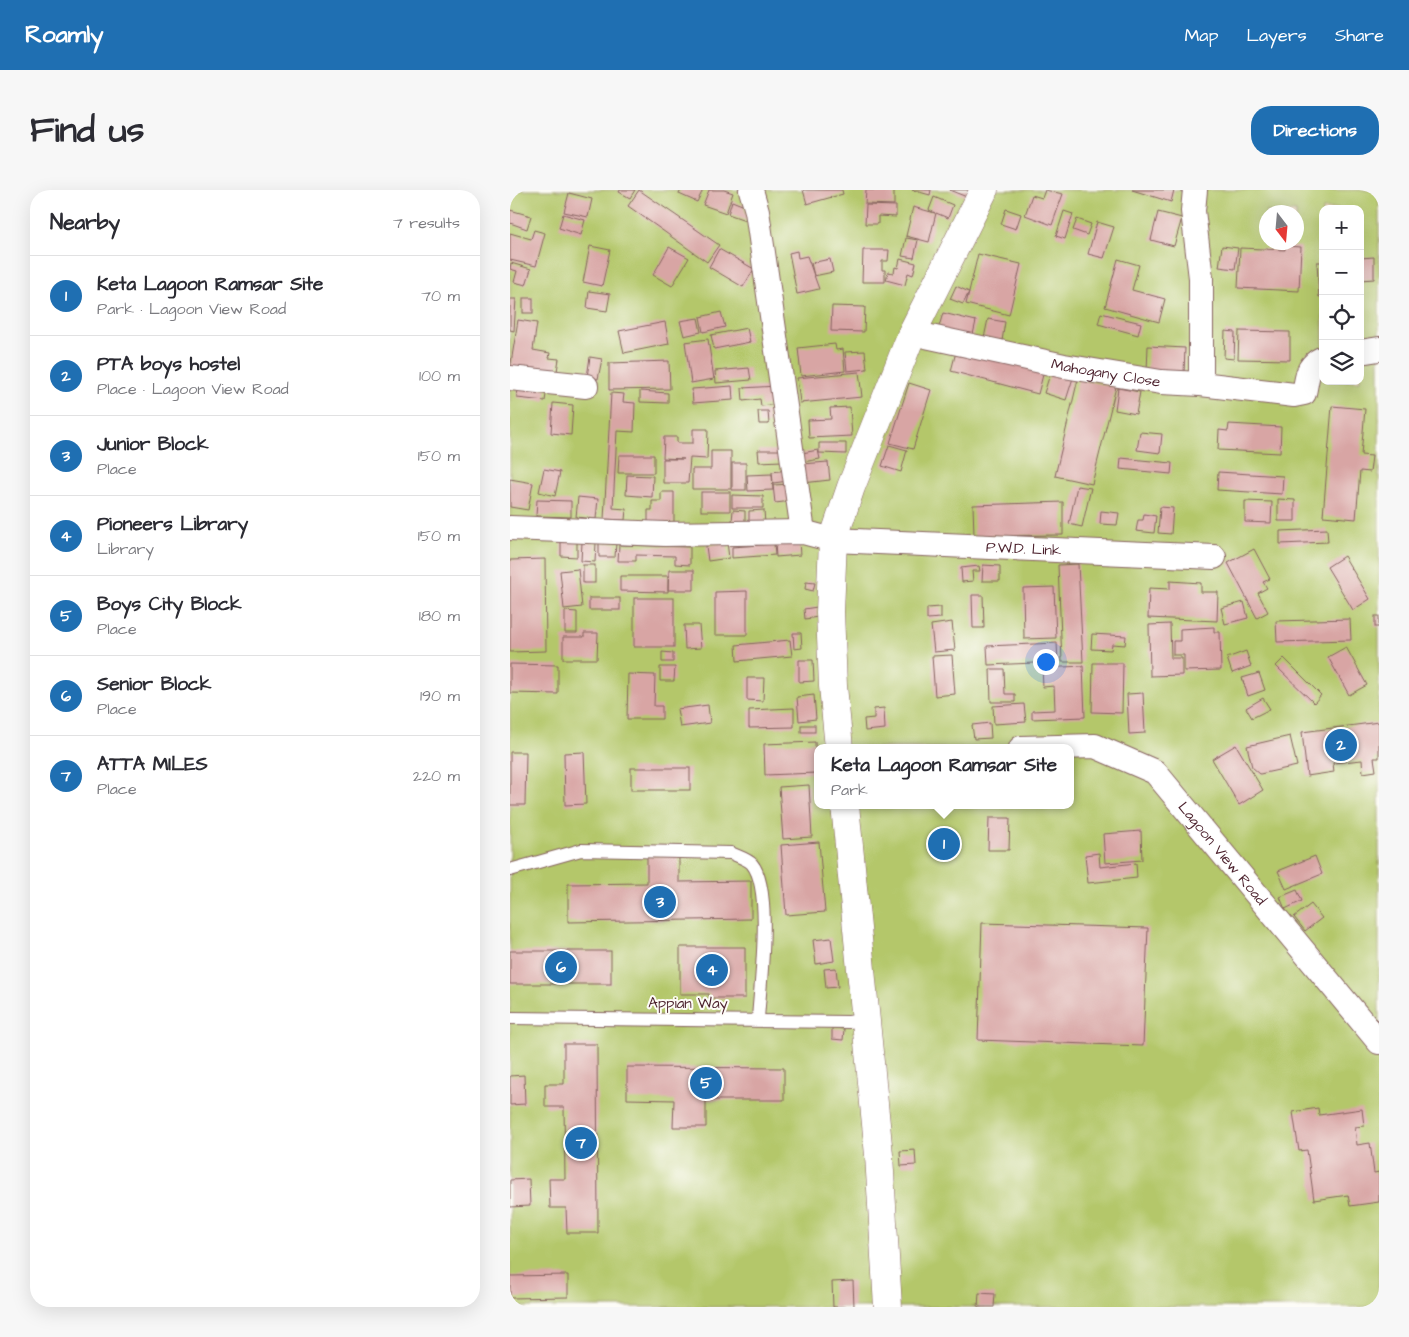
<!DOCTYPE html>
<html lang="en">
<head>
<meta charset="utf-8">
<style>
  body { margin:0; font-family:"Architects Daughter",sans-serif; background:#f7f7f7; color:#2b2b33 }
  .controls { position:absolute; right:15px; top:15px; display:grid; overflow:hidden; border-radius:10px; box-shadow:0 5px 20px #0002 }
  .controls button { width:45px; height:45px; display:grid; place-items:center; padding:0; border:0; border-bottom:1px solid #e1e1e2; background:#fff; color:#2b2b33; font:25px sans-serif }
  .compass { position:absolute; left:749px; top:15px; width:45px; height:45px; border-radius:50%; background:#fff; box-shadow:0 5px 20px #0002; rotate:164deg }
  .you { position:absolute; left:535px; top:471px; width:18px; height:18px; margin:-12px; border:4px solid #fff; border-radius:50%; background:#1a73e8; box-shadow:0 0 0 8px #1a73e833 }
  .badge { display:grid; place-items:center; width:32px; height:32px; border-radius:50%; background:#1f6fb2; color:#fff; font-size:16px; font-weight:700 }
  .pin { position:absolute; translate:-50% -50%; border:2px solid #fff; box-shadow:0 1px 5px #0006 }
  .popup { position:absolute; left:304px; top:554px; width:260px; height:65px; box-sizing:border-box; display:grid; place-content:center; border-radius:10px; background:#fff; filter:drop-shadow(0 1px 4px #0005); font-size:16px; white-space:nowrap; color:#7c7c81 }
  .popup b { font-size:19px; color:#2b2b33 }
  .popup::after { content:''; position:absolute; left:50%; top:100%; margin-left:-10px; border:10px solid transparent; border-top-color:#fff }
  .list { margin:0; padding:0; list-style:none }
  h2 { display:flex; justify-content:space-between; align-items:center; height:65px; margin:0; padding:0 20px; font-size:21px }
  h2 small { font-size:16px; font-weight:400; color:#7c7c81 }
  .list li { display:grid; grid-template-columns:32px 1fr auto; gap:15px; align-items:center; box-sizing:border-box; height:80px; padding:0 20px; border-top:1px solid #e1e1e2 }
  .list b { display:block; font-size:19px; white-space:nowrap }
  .list p { margin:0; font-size:16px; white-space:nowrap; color:#7c7c81 }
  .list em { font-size:16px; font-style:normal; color:#7c7c81 }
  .icon { flex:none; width:28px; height:28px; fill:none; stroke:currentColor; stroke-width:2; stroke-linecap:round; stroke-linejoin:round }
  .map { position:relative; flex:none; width:869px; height:1117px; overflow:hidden; border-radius:20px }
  header { display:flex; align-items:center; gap:30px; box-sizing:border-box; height:70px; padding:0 25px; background:#1f6fb2; color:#fff }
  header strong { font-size:24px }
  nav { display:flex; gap:28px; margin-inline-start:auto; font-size:18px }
  .intro { display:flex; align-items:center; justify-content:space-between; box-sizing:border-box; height:120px; padding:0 30px }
  h1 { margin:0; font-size:35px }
  .button { padding:12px 22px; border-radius:20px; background:#1f6fb2; color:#fff; font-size:18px; font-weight:700 }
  main { display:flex; gap:30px; padding:0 30px }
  aside { flex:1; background:#fff; border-radius:20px; box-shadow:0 5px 20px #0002 }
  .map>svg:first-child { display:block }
  .green { fill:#b4c76a; stroke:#7f734a; fill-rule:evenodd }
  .building { fill:#d8a5a4 }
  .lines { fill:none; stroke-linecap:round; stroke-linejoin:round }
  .service-casing { stroke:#86625f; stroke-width:14 }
  .minor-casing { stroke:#86625f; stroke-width:26 }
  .secondary-casing { stroke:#86625f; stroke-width:29 }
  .service { stroke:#fff; stroke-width:12 }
  .minor { stroke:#fff; stroke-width:24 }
  .secondary { stroke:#fff; stroke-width:28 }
  .labels { text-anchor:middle; stroke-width:4; stroke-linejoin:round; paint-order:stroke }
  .street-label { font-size:15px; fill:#4a1f2b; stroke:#fdfcf7 }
</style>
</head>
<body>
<header>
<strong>Roamly</strong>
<nav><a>Map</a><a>Layers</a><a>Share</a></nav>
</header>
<div class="intro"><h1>Find us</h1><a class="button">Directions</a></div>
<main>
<aside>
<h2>Nearby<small>7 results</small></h2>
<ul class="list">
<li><span class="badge">1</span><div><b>Keta Lagoon Ramsar Site</b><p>Park · Lagoon View Road</p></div><em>70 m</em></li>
<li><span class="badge">2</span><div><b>PTA boys hostel</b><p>Place · Lagoon View Road</p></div><em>100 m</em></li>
<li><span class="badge">3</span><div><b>Junior Block</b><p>Place</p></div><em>150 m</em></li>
<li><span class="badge">4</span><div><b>Pioneers Library</b><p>Library</p></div><em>150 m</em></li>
<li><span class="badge">5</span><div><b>Boys City Block</b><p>Place</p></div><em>180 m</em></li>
<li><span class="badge">6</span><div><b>Senior Block</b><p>Place</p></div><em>190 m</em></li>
<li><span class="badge">7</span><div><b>ATTA MILES</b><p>Place</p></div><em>220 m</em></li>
</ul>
</aside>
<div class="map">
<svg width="869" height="1117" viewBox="0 0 869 1117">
  <rect width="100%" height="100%" fill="#fdfcf7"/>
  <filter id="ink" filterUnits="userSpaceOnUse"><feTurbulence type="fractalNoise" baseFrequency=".02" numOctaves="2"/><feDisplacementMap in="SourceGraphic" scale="10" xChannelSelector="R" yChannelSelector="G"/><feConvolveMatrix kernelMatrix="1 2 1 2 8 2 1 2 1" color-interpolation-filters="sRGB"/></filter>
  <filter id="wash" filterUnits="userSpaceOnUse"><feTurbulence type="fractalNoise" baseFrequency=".0096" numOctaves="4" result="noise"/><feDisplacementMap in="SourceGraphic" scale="20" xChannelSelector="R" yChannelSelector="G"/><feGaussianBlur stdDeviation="1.12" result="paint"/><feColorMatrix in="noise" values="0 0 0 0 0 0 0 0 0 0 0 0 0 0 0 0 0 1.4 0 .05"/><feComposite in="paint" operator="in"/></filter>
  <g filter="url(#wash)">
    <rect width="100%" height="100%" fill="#f4ddbf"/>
    <path class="green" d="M0,0H869V1117H0ZM813,19H850V191H813ZM756,22H786V52H756ZM308,558H560V615H308Z"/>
    <g id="blocks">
      <g class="building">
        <polygon points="110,0 125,0 120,8 109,2"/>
        <polygon points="129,0 209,55 197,72 118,16"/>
        <polygon points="171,0 193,0 187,12 169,4"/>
        <polygon points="199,0 214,0 223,3 216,23 193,15"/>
        <polygon points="293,0 332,0 333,4 297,14"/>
        <polygon points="356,0 384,0 384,15 355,14"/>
        <polygon points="402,0 421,0 420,5"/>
        <polygon points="439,0 459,0 457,7"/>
        <polygon points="535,0 553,4 542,35 515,25 522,5 532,8"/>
        <polygon points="622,0 664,0 661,12"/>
        <polygon points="59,3 82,9 78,27 54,22"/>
        <polygon points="424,7 443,15 438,28 426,23 419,52 396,46 403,17 425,23 419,20"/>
        <polygon points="222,11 232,15 233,12 238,31 218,24"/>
        <polygon points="356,15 386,16 386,27 368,26 368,34 355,34"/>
        <polygon points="496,19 511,24 506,39 491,34"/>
        <polygon points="0,20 21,26 17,39 0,33"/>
        <polygon points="554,21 563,24 555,49 546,46"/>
        <polygon points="648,22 672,28 664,56 641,50"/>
        <polygon points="53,24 75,30 71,45 49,38"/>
        <polygon points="567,29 581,34 577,45 563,40"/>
        <polygon points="587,32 604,37 594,68 578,64"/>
        <polygon points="24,40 35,43 26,76 0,70 0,43 21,49"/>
        <polygon points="396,48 408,50 404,68 392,66"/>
        <polygon points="80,56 100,60 92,96 73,92"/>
        <polygon points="712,56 728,58 725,79 709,77"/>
        <polygon points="775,56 791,57 789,101 728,98 730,58 775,60"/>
        <polygon points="159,57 179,68 162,96 143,85"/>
        <polygon points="209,59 244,79 233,97 199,77"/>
        <polygon points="353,60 379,60 378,71 372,71 372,80 375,80 375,92 352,92"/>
        <polygon points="287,61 288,68 297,66 309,99 287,104 279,63"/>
        <polygon points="468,64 511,74 499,125 456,114"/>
        <polygon points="864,67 864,89 850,90 850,68"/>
        <polygon points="320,69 323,82 304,86 301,73"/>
        <polygon points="390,69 406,73 403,85 398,83 395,95 376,90 378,82 384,83 385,77 388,78"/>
        <polygon points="608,69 629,75 622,100 655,109 649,132 595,117"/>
        <polygon points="807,72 813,72 813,106 809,107"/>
        <polygon points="1,73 21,79 16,95 4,92 7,81 0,79"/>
        <polygon points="446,96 459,102 453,114 440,109"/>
        <polygon points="79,101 100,104 97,121 77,118"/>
        <rect x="13" y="108" width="10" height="15"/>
        <polygon points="0,109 6,109 4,141 0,140"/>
        <polygon points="322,116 355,117 354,142 321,141"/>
        <polygon points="211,122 215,137 193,142 190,127"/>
        <polygon points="433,123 466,131 462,149 428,140"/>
        <polygon points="591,123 631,133 628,145 588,134"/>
        <polygon points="188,128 191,142 174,146 170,131"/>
        <polygon points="478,129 495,132 492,151 474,148"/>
        <polygon points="8,130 27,133 23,160 40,163 39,168 49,169 46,187 0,179"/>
        <polygon points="155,132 159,154 114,163 109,141"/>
        <polygon points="237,138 240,152 204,159 201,145"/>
        <polygon points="715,141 725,142 724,169 714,168"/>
        <polygon points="729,141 780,142 780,170 728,169"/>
        <polygon points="198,149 204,189 181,193 175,152"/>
        <polygon points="325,154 326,160 333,159 335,181 291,186 288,158"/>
        <polygon points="638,156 675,158 674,183 637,181"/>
        <polygon points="447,158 534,181 528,204 441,181"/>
        <polygon points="355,161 357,179 337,181 335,162"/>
        <polygon points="80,167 92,169 88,189 77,187"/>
        <polygon points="159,171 160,199 99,200 99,173"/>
        <polygon points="239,178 241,190 206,193 205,181"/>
        <polygon points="541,181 563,188 556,210 534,203"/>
        <polygon points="349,182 352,207 290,213 287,188"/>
        <polygon points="568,189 606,197 582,294 545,286"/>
        <polygon points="399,193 421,200 403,259 380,253"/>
        <polygon points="8,195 37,198 35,211 7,208"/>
        <polygon points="222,196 223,210 183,213 182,199"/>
        <polygon points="267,196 268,214 251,216 250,209 233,211 232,198"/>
        <polygon points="608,198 630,202 626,224 605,220"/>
        <polygon points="130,201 158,203 158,213 130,212"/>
        <polygon points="101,203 114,204 113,212 125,213 124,242 107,241 103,318 116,319 115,330 94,329"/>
        <polygon points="43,213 63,215 61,245 41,243"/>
        <polygon points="822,216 855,219 851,265 862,266 860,282 850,281 846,329 813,326"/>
        <polygon points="340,217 342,246 299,248 298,230 321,229 320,218"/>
        <polygon points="248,221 258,221 259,234 249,234"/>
        <polygon points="719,234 771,237 770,263 708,260 709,240 718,241"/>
        <polygon points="183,239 198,239 197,269 180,268 178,293 153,293 153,269 174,269 153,268 154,247 167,247 167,253 183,253"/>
        <polygon points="630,242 652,244 650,263 627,260"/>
        <polygon points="309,253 336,253 336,264 309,263"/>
        <polygon points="379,255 397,260 391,282 372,276"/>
        <polygon points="248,260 272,260 272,271 249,272"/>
        <polygon points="308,260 310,269 293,272 292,263"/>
        <polygon points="201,261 221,261 221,299 182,299 182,279 201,279"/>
        <polygon points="109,265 144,265 144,283 108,283"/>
        <polygon points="611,268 662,273 661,284 610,279"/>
        <polygon points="318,272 320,290 293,293 292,274"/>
        <rect x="222" y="273" width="14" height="27"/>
        <polygon points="34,279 50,282 45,306 29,302"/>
        <polygon points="277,280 279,291 263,293 262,282"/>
        <polygon points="708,282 773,286 772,304 707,300"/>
        <polygon points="262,284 263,300 238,301 237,285"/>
        <polygon points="117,285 143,286 142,307 116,305"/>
        <polygon points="0,289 23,293 18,320 0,317"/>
        <polygon points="280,294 282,311 265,313 263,295"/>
        <polygon points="567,296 581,298 572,337 559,334"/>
        <polygon points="151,302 164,302 164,333 138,333 138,320 142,320 142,311 151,311"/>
        <rect x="191" y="302" width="29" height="19"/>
        <polygon points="222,305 253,306 253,318 222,318"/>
        <polygon points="68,307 88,309 86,329 66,327"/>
        <polygon points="768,309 785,310 785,331 768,331"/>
        <polygon points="27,310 61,311 61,327 26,326"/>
        <polygon points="735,311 762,312 761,333 735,332"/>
        <polygon points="553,312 553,345 464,346 463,315"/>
        <polygon points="650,317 663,318 661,344 648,343"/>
        <polygon points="223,320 235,321 235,331 222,331"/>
        <polygon points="254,320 255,334 239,334 239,321"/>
        <polygon points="591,321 609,323 607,335 590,334"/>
        <polygon points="634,324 646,326 644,343 626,341 628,330 633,330"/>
        <polygon points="817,339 818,352 770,354 770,341"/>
        <polygon points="51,351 67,351 67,367 51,366"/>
        <polygon points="289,351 290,365 266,367 265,353"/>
        <polygon points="72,352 86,353 85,372 71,371"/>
        <polygon points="217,352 219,368 198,371 196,356"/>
        <polygon points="89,353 106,353 105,367 89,367"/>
        <polygon points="264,354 265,365 222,368 222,357"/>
        <polygon points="109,355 180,357 180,375 165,374 165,366 126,365 126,371 108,371"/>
        <polygon points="744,359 760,389 753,392 757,398 748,403 758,422 747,428 718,373"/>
        <polygon points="834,366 860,409 843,420 817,377"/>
        <polygon points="35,369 36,461 0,462 0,370"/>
        <polygon points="568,374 573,472 552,472 548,375"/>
        <rect x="73" y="375" width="12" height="18"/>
        <polygon points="473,375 490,376 490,391 472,391"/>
        <polygon points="469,376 470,381 462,381 463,391 452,392 451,378"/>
        <polygon points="68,379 72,417 54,419 50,381"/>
        <polygon points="159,380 184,380 184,400 158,400"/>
        <polygon points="110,386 158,386 158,402 110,401"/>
        <polygon points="660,391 691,393 691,402 708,402 707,431 638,428 639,398 660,399"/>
        <polygon points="296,392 305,393 303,401 295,399"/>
        <polygon points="544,397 546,448 514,449 513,398"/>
        <polygon points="237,401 237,445 205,445 205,402"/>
        <polygon points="462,405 473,405 474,438 463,438"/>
        <rect x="79" y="408" width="31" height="12"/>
        <rect x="124" y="408" width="40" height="49"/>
        <polygon points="734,412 738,428 715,434 711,418"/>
        <polygon points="307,417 308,427 295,429 294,419"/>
        <polygon points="431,417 431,428 417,429 417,418"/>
        <polygon points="55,421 67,422 67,443 55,443"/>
        <rect x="865" y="426" width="4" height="11"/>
        <polygon points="840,429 841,450 767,452 766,431"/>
        <polygon points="442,432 445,460 424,462 421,435"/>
        <polygon points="660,434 661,468 672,468 672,485 640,486 639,435"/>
        <polygon points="174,435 189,435 191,458 175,459"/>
        <polygon points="704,437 704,442 710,442 711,480 674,481 674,465 663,465 663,451 670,451 670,439"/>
        <polygon points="74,443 88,443 87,469 53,469 53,447 74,447"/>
        <polygon points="283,443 291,443 292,458 284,459"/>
        <polygon points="582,444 616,446 615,455 602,454 601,460 581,459"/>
        <polygon points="280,450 282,466 227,471 226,455"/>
        <polygon points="547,453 548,472 478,475 477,456"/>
        <polygon points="836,457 857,495 839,505 818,467"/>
        <polygon points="736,461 741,476 722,483 717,468"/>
        <polygon points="152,462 163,463 163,472 152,472"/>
        <polygon points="442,465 445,504 425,506 422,466"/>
        <polygon points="774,468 811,505 804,513 766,476"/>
        <polygon points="289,470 303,470 304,491 289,492"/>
        <polygon points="583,473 613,473 612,523 582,522"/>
        <polygon points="0,474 48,475 48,504 0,503"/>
        <polygon points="573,476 575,527 522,529 522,521 545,520 544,496 533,497 532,478"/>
        <polygon points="150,477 165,477 164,491 150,491"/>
        <polygon points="480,479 494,479 495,504 505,504 505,512 481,512"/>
        <polygon points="749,483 755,500 738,506 732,488"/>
        <polygon points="118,484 145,485 144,516 152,516 152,529 117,529"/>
        <polygon points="237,488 254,488 253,511 237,510"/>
        <polygon points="633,503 635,543 619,544 617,504"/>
        <polygon points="304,505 306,529 289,531 287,507"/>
        <polygon points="753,508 760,519 742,528 736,518"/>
        <polygon points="514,514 516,532 484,534 483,516"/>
        <polygon points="198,515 200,533 170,537 167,519"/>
        <polygon points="284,518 284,537 239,538 239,520"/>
        <polygon points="374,518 375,539 355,541 354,529 364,528 364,519"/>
        <polygon points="869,532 869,568 864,568 866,581 853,583 852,570 823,573 824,582 797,586 792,542"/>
        <polygon points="480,533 481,548 464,549 462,535"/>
        <rect x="291" y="535" width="14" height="7"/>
        <polygon points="780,546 787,576 750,584 742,577 737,556"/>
        <polygon points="305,552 306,583 255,585 254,554"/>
        <polygon points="726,555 753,600 729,615 702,569"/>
        <polygon points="0,562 16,562 15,615 0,615"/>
        <polygon points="74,562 76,614 55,615 54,563"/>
        <rect x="121" y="578" width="59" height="22"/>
        <polygon points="299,595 302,647 273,649 269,597"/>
        <polygon points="479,628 500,628 499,660 478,660"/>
        <polygon points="631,641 632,670 595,673 593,644"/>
        <polygon points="309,652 315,722 276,725 271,655"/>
        <polygon points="589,663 590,677 626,673 627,688 578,693 575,665"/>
        <polygon points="169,665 169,692 241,691 241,729 58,732 58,694 137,693 137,666"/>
        <polygon points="805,666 812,684 776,699 768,681"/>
        <polygon points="787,700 792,711 775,719 770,707"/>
        <polygon points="801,714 812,728 795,741 784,727"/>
        <polygon points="472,733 638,738 633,856 468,850"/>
        <polygon points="321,748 324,771 306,774 303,750"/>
        <polygon points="170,757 235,757 235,808 199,808 199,804 170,804"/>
        <rect x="0" y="761" width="101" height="33"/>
        <polygon points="326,778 328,797 316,798 314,779"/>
        <polygon points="322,838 334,839 333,850 322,849"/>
        <polygon points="54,854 87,854 88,1043 57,1043 56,1018 40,1018 39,989 55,989 54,917 35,917 35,894 54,894"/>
        <polygon points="117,877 274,878 274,910 196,910 196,937 163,937 164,910 117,909"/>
        <polygon points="14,885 15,914 0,915 0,886"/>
        <polygon points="808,918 809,925 852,919 854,936 845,937 847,955 860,953 864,983 869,982 869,1012 840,1016 838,1005 804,1010 797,960 789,961 783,922"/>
        <polygon points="405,960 406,975 391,976 390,961"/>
        <polygon points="19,989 20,1016 0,1017 0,990"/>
        <polygon points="58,1085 58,1107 0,1108 0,1086"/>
        <polygon points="343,1091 344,1117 323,1117 322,1092"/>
        <polygon points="469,1103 485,1104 484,1117 468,1117"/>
      </g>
    </g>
  </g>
  <g filter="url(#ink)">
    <use href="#blocks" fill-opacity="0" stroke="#86625f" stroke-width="1"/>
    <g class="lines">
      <defs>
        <g id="service">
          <path d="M0,680L71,660L221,663C227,666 238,669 242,674C263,699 250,795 248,829"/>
          <polyline points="0,828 339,832 356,829"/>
        </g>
        <g id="minor">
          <polyline points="241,0 247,21 293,342"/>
          <polyline points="685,0 683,21 691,88 691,194"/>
          <path id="s1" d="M402,143L554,176L651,192L691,194L784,205L794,203C798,186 796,176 813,168"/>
          <polyline points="850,162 869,159"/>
          <polyline points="0,188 76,196"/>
          <path id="s2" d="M0,338L155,344L293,342L323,350L704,367"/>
          <path id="s3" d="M511,558L585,556L645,582L869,852"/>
        </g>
        <g id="secondary">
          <polyline points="329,558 323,496 320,422 323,350 341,297 402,143 474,0"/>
          <polyline points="335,615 369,965 378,1117"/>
        </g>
      </defs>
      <use href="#service" class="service-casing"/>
      <use href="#minor" class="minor-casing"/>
      <use href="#secondary" class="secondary-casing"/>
      <use href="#service" class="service"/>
      <use href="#minor" class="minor"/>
      <use href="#secondary" class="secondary"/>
    </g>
  </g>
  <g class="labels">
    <g class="street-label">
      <text dy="5" stroke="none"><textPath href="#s1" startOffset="198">Mahogany Close</textPath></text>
      <text dy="5" stroke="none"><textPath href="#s2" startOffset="515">P.W.D. Link</textPath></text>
      <text dy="5" stroke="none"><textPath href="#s3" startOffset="245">Lagoon View Road</textPath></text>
      <text x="178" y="818">Appian Way</text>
    </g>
  </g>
</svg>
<div class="controls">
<button>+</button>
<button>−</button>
<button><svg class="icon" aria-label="locate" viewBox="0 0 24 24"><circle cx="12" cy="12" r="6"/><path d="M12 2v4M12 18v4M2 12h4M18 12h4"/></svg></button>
<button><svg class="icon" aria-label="layers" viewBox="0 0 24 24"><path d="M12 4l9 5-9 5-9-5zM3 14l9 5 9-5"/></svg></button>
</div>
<svg class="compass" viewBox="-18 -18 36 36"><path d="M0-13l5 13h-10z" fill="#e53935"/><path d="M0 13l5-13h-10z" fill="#7c7c81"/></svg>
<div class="you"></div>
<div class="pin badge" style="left:434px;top:654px">1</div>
<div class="popup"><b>Keta Lagoon Ramsar Site</b>Park</div>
<div class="pin badge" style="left:831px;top:555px">2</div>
<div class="pin badge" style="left:150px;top:712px">3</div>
<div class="pin badge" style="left:202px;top:780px">4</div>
<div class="pin badge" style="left:196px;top:893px">5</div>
<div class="pin badge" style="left:51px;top:777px">6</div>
<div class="pin badge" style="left:71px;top:953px">7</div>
</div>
</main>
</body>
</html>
